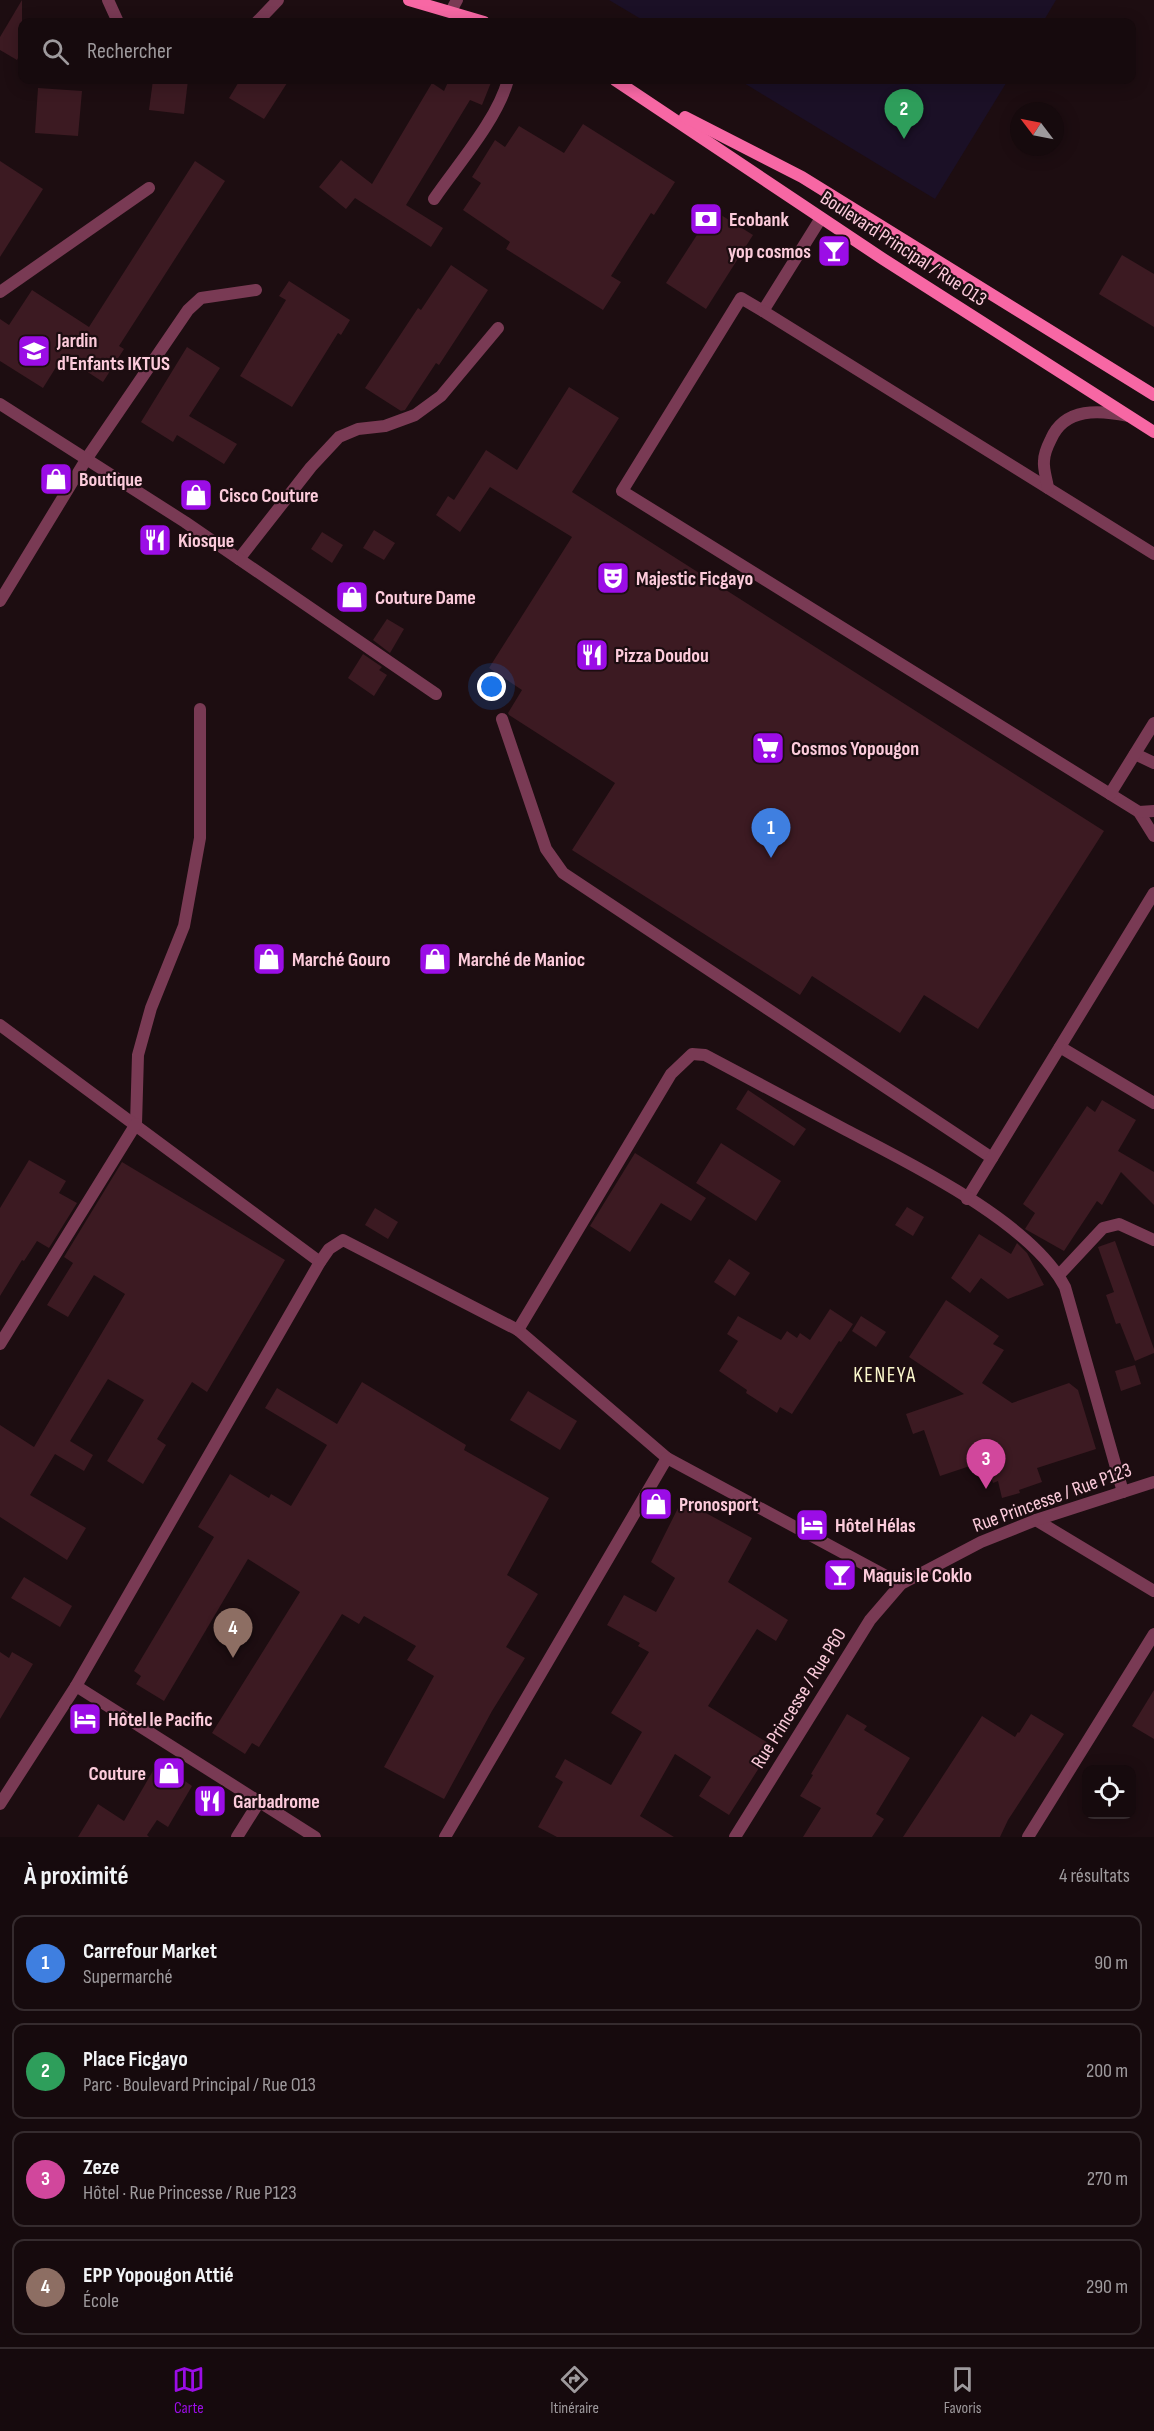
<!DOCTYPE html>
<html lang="fr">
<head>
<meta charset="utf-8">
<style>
  body { margin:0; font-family:"Sofia Sans Condensed",sans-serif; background:#1f1316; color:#f1f3f6 }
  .controls { position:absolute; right:18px; bottom:18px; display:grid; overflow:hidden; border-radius:12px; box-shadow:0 3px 15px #0003 }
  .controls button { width:54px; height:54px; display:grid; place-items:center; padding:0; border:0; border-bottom:2px solid #352b2e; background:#160a0d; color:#f1f3f6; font:30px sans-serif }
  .compass { position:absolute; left:1010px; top:102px; width:54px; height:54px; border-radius:50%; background:#160a0d; box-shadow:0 3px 15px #0003; rotate:302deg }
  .you { position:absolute; left:492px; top:687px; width:21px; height:21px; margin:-15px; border:4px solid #fff; border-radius:50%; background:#1a73e8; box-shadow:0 0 0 9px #1a73e833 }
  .badge { display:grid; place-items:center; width:39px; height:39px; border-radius:50%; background:#9b0de6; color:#fff; font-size:20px; font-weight:700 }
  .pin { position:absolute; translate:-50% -50px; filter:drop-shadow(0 2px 3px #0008) }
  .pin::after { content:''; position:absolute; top:32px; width:21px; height:18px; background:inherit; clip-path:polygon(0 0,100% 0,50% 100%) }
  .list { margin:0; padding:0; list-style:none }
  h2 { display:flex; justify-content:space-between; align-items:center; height:78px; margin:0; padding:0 24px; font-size:26px }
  h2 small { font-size:20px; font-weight:400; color:#9e9a9d }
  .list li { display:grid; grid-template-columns:39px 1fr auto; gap:18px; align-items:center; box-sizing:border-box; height:96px; margin:0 12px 12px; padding:0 12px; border:2px solid #352b2e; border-radius:12px }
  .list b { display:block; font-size:22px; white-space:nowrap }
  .list p { margin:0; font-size:20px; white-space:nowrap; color:#9e9a9d }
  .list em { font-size:20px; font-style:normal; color:#9e9a9d }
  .icon { flex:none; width:33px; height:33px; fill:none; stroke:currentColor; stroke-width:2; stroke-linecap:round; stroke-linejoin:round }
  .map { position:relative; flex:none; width:1154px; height:1837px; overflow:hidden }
  .search { position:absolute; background:#160a0d; box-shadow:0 3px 15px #0003; left:18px; right:18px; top:18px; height:66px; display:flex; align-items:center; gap:15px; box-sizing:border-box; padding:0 21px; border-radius:12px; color:#9e9a9d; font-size:22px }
  .sheet { height:510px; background:#160a0d }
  nav { display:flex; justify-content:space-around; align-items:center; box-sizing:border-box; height:84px; border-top:2px solid #352b2e; background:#160a0d; font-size:16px; color:#9e9a9d }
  nav a { display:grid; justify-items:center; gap:3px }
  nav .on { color:#9b0de6 }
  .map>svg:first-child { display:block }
  .green { fill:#1b1026 }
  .building { fill:#3c1a22 }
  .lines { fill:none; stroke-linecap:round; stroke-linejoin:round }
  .service { stroke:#793a54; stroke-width:12 }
  .minor { stroke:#793a54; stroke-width:12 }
  .tertiary { stroke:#793a54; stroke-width:12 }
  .secondary { stroke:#f767a4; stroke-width:12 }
  .labels { text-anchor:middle; stroke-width:4.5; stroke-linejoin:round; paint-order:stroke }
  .poi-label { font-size:20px; font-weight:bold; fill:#fccbdb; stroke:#1d0d11; text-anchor:start }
  .street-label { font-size:20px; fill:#fccbdb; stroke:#1d0d11 }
  .neighbourhood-label { font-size:21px; letter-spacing:1.5px; fill:#fcf8cd; stroke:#1d0d11 }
</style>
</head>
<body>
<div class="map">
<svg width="1154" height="1837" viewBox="0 0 1154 1837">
  <rect width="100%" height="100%" fill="#1d0d11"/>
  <g class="green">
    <polygon points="609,0 1056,0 1043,22 646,22"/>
    <polygon points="739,80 1008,80 935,199"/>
  </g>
  <g class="building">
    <polygon points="22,0 22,50 17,60 0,50 0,37"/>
    <polygon points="153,80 188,80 184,114 149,110"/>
    <polygon points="240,80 289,80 264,119 229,98"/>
    <polygon points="449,80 492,80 482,105 470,100 406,205 443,228 431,247 355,198 346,209 319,187 341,160 372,184 432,83 444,91"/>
    <polygon points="38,88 82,91 78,136 35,133"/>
    <polygon points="583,124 675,182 654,215 651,213 611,276 621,282 603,310 506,249 510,242 463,210 481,183 472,177 495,140 505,147 519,126 564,153"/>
    <polygon points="0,161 43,189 0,257"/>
    <polygon points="195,161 225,181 119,346 124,349 103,382 63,356 43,388 0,361 0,319 9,325 32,290 89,327"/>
    <polygon points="713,210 753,235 706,309 666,283"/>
    <polygon points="1122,255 1154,274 1154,327 1099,294"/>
    <polygon points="451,265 488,290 439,365 436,363 405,410 401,411 365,388 418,308 421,310"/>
    <polygon points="289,281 350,320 341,335 338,333 292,407 240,376 286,300 279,296"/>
    <polygon points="187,347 220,368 189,416 237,444 224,464 177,435 173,442 141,422"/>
    <polygon points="569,387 619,418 572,492 1104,831 978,1029 924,995 900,1033 812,976 800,995 572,850 615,783 509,715 508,713 522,690 489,668 572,537 490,487 460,532 436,515 448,496 454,500 486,450 517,470"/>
    <polygon points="374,530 395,543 384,560 363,548"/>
    <polygon points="322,532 343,545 332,563 311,549"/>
    <polygon points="387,619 404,629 390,653 373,640"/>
    <polygon points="363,654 382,667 379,670 387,675 374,696 348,678"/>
    <polygon points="748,1090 806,1129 794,1146 736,1109"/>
    <polygon points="1102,1100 1136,1120 1118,1151 1154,1172 1154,1205 1121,1172 1102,1205 1097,1201 1064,1251 1025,1229 1035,1213 1023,1204 1087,1106 1095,1112"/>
    <polygon points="721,1143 781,1181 756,1221 696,1183"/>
    <polygon points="635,1153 706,1198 691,1221 661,1203 630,1252 590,1226"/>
    <polygon points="29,1160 66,1181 59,1193 77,1203 49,1248 37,1241 24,1261 22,1260 0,1296 0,1208"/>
    <polygon points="122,1162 285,1260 207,1392 192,1382 157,1439 166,1445 143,1484 107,1461 144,1400 108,1379 70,1441 93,1455 84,1471 55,1454 30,1495 86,1528 67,1560 0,1517 0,1425 34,1447 125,1294 94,1275 68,1317 47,1305 73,1263 64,1257"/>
    <polygon points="907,1207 924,1217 913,1236 895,1225"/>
    <polygon points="375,1208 398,1222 388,1239 365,1225"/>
    <polygon points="979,1234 1011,1254 1017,1243 1027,1253 1044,1285 1008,1299 981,1278 970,1293 951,1278"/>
    <polygon points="1115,1241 1154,1349 1154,1353 1135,1361 1120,1323 1116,1324 1106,1295 1114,1292 1098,1247"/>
    <polygon points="729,1259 750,1273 735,1296 714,1282"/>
    <polygon points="946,1300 999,1336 993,1344 1004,1350 982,1383 1012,1403 1069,1383 1078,1390 1096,1449 1037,1468 1042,1482 1019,1490 1020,1493 1002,1498 998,1481 993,1483 985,1461 940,1476 924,1430 913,1434 906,1414 964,1394 909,1357"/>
    <polygon points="830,1309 853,1324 841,1342 839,1341 792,1414 780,1407 777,1413 746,1393 747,1390 719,1371 738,1341 727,1334 738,1316 781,1340 787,1331 797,1338 800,1333 810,1340"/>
    <polygon points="861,1316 886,1332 876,1347 852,1331"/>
    <polygon points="1135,1365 1141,1384 1121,1391 1115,1371"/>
    <polygon points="362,1382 466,1445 464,1450 549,1498 507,1575 538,1594 506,1647 525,1658 492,1711 444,1799 384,1767 434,1676 407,1660 416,1646 364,1616 359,1624 342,1614 259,1747 252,1743 245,1754 212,1733 300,1592 248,1559 164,1701 136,1684 141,1676 134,1671 214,1537 198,1527 230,1474 269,1498 271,1494 291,1506 327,1445 265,1408 277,1388 337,1424"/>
    <polygon points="528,1391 577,1421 560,1450 510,1420"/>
    <polygon points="682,1500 752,1538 728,1582 788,1620 776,1641 757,1629 708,1706 773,1746 729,1815 699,1796 711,1777 675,1754 640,1816 674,1837 557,1837 538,1827 563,1782 555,1777 565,1759 611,1785 642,1732 611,1713 649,1652 638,1646 640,1643 607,1625 624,1595 656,1612 675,1578 651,1562"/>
    <polygon points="24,1577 72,1606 60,1627 11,1598"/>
    <polygon points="0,1652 9,1658 12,1652 33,1664 0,1719"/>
    <polygon points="1154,1690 1154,1739 1132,1726"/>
    <polygon points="847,1714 867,1726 864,1730 910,1758 876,1814 884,1819 872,1837 803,1837 821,1808 800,1796 813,1775 811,1774"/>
    <polygon points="1031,1714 1064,1734 1008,1820 1000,1837 903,1837 982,1716 1015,1737 1018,1732 1019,1733"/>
    <polygon points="158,1762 192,1786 168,1827 157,1820 147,1835 149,1837 78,1837 98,1804 124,1821"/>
  </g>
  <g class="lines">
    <g class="service">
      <polyline points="108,0 118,22"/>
      <polyline points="257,22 278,0"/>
      <path d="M434,199C458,164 497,120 508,80"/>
      <polyline points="821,218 763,311 741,298 622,491 1139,812 1154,836"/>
      <polyline points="0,292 149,188"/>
      <polyline points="763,311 1154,554"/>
      <path d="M1048,488C1047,480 1043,469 1044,461C1044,453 1048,445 1051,439C1065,407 1100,410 1128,416"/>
      <polyline points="239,559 311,467 339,437 358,429 385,426 415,415 441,396 498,328"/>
      <polyline points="0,601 87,458 188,310 201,298 256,290"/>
      <polyline points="502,719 546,849 563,873 992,1158"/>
      <polyline points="1135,754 1154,763"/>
      <polyline points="1110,794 1154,723"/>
      <polyline points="1139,812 1154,811"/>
      <polyline points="1060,1047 1154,1103"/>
      <polyline points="136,1124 138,1055 151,1008 184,926 200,838 200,709"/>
      <polyline points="1059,1275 1103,1228 1119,1224 1154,1240"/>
    </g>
    <g class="minor">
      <polyline points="0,404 185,522 436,694"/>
      <polyline points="0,1025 320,1262"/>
      <polyline points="967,1199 1154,893"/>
      <path d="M518,1330L671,1074L692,1054L705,1055C752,1080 799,1105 846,1130C911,1164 1031,1222 1065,1287L1123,1492"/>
      <polyline points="0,1344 136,1124"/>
      <polyline points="1036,1520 1154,1591"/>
      <polyline points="76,1686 315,1837"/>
      <polyline points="0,1804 76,1686 320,1262 329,1249 343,1240 518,1330 667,1458"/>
      <polyline points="237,1837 259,1802"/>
      <polyline points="445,1837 667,1458 901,1584"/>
      <polyline points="1028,1837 1154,1634"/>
    </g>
    <g class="tertiary">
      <polyline points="451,11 457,0"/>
      <polyline points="735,1837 870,1620 901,1584 981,1542 1036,1520 1154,1482"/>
    </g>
    <g class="secondary">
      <polyline points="409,0 484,22"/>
      <polyline points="615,80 883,259 1154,432"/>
      <polyline points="685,117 802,177 1154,395"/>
    </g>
  </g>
  <defs>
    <symbol id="bank-square" viewBox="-11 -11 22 22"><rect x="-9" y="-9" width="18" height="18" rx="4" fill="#9b0de6" stroke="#1d0d11"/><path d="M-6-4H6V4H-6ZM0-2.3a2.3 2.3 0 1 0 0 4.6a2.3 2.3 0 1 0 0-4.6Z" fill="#fff"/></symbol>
    <symbol id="bar-square" viewBox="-11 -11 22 22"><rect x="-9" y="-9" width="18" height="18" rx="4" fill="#9b0de6" stroke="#1d0d11"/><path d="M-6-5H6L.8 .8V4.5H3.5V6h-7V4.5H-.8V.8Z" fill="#fff"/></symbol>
    <symbol id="school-square" viewBox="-11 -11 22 22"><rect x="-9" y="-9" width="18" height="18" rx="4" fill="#9b0de6" stroke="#1d0d11"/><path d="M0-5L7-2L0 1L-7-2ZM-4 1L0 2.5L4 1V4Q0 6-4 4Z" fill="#fff"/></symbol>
    <symbol id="shop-square" viewBox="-11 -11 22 22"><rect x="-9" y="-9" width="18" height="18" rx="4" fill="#9b0de6" stroke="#1d0d11"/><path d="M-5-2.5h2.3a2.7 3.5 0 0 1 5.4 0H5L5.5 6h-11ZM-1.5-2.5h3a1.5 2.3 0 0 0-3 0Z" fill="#fff"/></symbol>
    <symbol id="restaurant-square" viewBox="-11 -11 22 22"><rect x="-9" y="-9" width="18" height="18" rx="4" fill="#9b0de6" stroke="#1d0d11"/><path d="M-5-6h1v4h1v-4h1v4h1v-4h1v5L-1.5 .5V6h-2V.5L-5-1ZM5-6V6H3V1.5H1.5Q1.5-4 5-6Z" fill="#fff"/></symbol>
    <symbol id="theatre-square" viewBox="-11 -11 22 22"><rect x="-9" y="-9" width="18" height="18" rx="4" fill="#9b0de6" stroke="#1d0d11"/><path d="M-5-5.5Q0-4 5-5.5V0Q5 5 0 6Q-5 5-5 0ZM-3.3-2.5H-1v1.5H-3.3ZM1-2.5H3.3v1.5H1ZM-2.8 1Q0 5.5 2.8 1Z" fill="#fff"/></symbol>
    <symbol id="supermarket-square" viewBox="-11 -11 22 22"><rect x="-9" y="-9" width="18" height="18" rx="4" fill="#9b0de6" stroke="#1d0d11"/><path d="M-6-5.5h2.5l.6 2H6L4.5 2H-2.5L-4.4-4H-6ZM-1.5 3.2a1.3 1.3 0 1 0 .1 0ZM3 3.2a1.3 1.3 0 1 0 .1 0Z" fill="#fff"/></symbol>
    <symbol id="hotel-square" viewBox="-11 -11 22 22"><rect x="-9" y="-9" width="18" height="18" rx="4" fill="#9b0de6" stroke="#1d0d11"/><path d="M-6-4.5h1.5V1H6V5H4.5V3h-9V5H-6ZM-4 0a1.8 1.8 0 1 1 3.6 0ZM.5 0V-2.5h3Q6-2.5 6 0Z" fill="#fff"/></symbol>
  </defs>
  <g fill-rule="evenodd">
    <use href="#bank-square" x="687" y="200" width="38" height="38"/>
    <use href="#bar-square" x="815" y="232" width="38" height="38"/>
    <use href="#school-square" x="15" y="332" width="38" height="38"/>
    <use href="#shop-square" x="37" y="460" width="38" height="38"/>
    <use href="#shop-square" x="177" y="476" width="38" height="38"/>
    <use href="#restaurant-square" x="136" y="521" width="38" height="38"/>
    <use href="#theatre-square" x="594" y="559" width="38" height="38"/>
    <use href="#shop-square" x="333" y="578" width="38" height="38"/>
    <use href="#restaurant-square" x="573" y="636" width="38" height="38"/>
    <use href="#supermarket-square" x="749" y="729" width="38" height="38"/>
    <use href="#shop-square" x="250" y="940" width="38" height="38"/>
    <use href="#shop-square" x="416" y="940" width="38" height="38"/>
    <use href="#shop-square" x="637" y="1485" width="38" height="38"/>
    <use href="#hotel-square" x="793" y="1506" width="38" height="38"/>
    <use href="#bar-square" x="821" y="1556" width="38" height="38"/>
    <use href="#hotel-square" x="66" y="1700" width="38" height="38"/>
    <use href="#shop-square" x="150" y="1754" width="38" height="38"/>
    <use href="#restaurant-square" x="191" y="1782" width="38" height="38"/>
  </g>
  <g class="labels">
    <g class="poi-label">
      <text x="729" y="226">Ecobank</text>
      <text x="811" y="258" text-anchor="end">yop cosmos</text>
      <text x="57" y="347">Jardin<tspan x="57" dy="23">d'Enfants IKTUS</tspan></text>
      <text x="79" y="486">Boutique</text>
      <text x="219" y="502">Cisco Couture</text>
      <text x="178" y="547">Kiosque</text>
      <text x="636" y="585">Majestic Ficgayo</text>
      <text x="375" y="604">Couture Dame</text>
      <text x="615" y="662">Pizza Doudou</text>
      <text x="791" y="755">Cosmos Yopougon</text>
      <text x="292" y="966">Marché Gouro</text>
      <text x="458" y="966">Marché de Manioc</text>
      <text x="679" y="1511">Pronosport</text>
      <text x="835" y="1532">Hôtel Hélas</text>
      <text x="863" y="1582">Maquis le Coklo</text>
      <text x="108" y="1726">Hôtel le Pacific</text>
      <text x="146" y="1780" text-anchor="end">Couture</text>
      <text x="233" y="1808">Garbadrome</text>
    </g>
    <g class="street-label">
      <text transform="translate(904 248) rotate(33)" y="7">Boulevard Principal / Rue O13</text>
      <text transform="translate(1052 1497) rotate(-20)" y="7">Rue Princesse / Rue P123</text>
      <text transform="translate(798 1698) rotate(-58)" y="7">Rue Princesse / Rue P60</text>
    </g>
    <g class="neighbourhood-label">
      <text x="885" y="1382">KENEYA</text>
    </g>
  </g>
</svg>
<div class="controls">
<button><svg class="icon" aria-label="locate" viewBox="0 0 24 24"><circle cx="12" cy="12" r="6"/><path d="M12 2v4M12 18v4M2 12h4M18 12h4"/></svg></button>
</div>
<svg class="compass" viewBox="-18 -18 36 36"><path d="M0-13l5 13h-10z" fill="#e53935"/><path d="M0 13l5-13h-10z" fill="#9e9a9d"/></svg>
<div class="you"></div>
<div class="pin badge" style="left:771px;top:858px;background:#3f7fe0">1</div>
<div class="pin badge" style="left:904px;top:139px;background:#2e9e5b">2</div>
<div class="pin badge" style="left:986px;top:1489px;background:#d1479c">3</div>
<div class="pin badge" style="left:233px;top:1658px;background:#8d6e63">4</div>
<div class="search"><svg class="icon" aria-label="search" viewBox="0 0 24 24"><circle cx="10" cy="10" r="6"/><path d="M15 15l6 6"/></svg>Rechercher</div>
</div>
<section class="sheet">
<h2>À proximité<small>4 résultats</small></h2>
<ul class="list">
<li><span class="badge" style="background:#3f7fe0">1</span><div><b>Carrefour Market</b><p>Supermarché</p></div><em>90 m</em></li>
<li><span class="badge" style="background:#2e9e5b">2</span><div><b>Place Ficgayo</b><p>Parc · Boulevard Principal / Rue O13</p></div><em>200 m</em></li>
<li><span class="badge" style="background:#d1479c">3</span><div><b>Zeze</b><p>Hôtel · Rue Princesse / Rue P123</p></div><em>270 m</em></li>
<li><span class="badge" style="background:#8d6e63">4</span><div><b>EPP Yopougon Attié</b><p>École</p></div><em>290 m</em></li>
</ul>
</section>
<nav>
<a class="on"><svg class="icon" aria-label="map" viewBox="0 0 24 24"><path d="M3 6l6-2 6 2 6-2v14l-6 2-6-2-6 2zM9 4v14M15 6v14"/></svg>Carte</a>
<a><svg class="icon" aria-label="directions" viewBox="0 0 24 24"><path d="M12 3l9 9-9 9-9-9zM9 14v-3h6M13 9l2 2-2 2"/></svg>Itinéraire</a>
<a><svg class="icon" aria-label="saved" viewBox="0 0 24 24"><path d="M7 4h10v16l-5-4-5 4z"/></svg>Favoris</a>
</nav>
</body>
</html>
